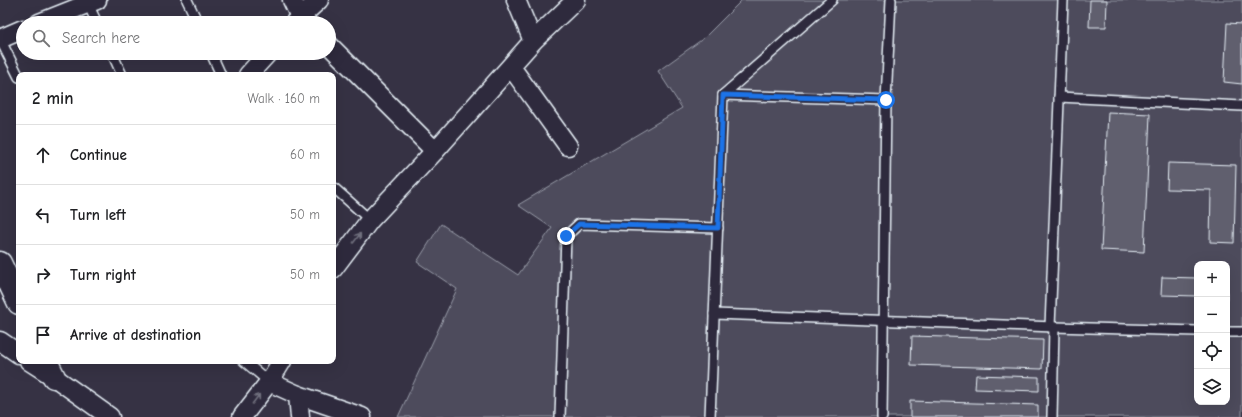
<!DOCTYPE html>
<html lang="en">
<head>
<meta charset="utf-8">
<style>
  body { margin:0; font-family:"Comic Neue",sans-serif; background:#f6f6f6; color:#202124 }
  .controls { position:absolute; right:12px; bottom:12px; display:grid; overflow:hidden; border-radius:8px; box-shadow:0 4px 16px #0002 }
  .controls button { width:36px; height:36px; display:grid; place-items:center; padding:0; border:0; border-bottom:1px solid #e0e0e0; background:#fff; color:#202124; font:20px sans-serif }
  .stop { position:absolute; width:12px; height:12px; margin:-9px; border:3px solid #1a73e8; border-radius:50%; background:#fff }
  .stop.end { background:#1a73e8; border-color:#fff; box-shadow:0 1px 4px #0008 }
  .list { margin:0; padding:0; list-style:none }
  h2 { display:flex; justify-content:space-between; align-items:center; height:52px; margin:0; padding:0 16px; font-size:17px }
  h2 small { font-size:13px; font-weight:400; color:#757577 }
  .list li { display:grid; grid-template-columns:26px 1fr auto; gap:12px; align-items:center; box-sizing:border-box; height:60px; padding:0 16px; border-top:1px solid #e0e0e0 }
  .list b { display:block; font-size:15px; white-space:nowrap }
  .list em { font-size:13px; font-style:normal; color:#757577 }
  .icon { flex:none; width:22px; height:22px; fill:none; stroke:currentColor; stroke-width:2; stroke-linecap:round; stroke-linejoin:round }
  .map { position:relative; flex:none; width:1242px; height:417px; overflow:hidden }
  .search { position:absolute; background:#fff; box-shadow:0 4px 16px #0002; left:16px; top:16px; width:320px; height:44px; display:flex; align-items:center; gap:10px; box-sizing:border-box; padding:0 14px; border-radius:22px; color:#757577; font-size:15px }
  .panel { position:absolute; background:#fff; box-shadow:0 4px 16px #0002; left:16px; top:72px; width:320px; height:292px; border-radius:8px }
  .map>svg:first-child { display:block }
  .grass { fill:#4d4b5c; stroke:#9a9eaa; fill-rule:evenodd }
  .building { fill:#605e6e; stroke:#e8f1f8 }
  .lines { fill:none; stroke-linecap:round; stroke-linejoin:round }
  .service-casing { stroke:#e8f1f8; stroke-width:12 }
  .minor-casing { stroke:#e8f1f8; stroke-width:21 }
  .tertiary-casing { stroke:#e8f1f8; stroke-width:25 }
  .service { stroke:#2f2a3d; stroke-width:9 }
  .minor { stroke:#2f2a3d; stroke-width:18 }
  .tertiary { stroke:#2f2a3d; stroke-width:22 }
  .oneway { stroke:#70707e }
  .route { stroke:#1a73e8; stroke-width:5 }
</style>
</head>
<body>
<div class="map">
<svg width="1242" height="417" viewBox="0 0 1242 417">
  <rect width="100%" height="100%" fill="#363244"/>
  <filter id="ink" filterUnits="userSpaceOnUse"><feTurbulence type="fractalNoise" baseFrequency=".025" numOctaves="2"/><feDisplacementMap in="SourceGraphic" scale="8" xChannelSelector="R" yChannelSelector="G"/><feConvolveMatrix kernelMatrix="1 2 1 2 8 2 1 2 1" color-interpolation-filters="sRGB"/></filter>
  <g filter="url(#ink)">
    <path class="grass" d="M742,0H1242V417H398L457,289L417,262L441,224L518,275L552,228L518,205L682,108L658,71L704,38ZM1197,264H1227V402H1197Z"/>
    <g class="building">
      <polygon points="1090,0 1107,0 1106,27 1089,27"/>
      <polygon points="1227,23 1242,24 1242,84 1224,82"/>
      <polygon points="1108,112 1150,114 1144,252 1101,250"/>
      <polygon points="1168,163 1236,165 1234,243 1210,242 1211,190 1167,189"/>
      <polygon points="1162,277 1197,278 1197,296 1161,295"/>
      <polygon points="912,336 1043,340 1042,369 911,365"/>
      <polygon points="976,375 1039,377 1039,391 975,389"/>
      <polygon points="910,401 1038,405 1038,417 910,417"/>
    </g>
    <g class="lines">
      <defs>
        <g id="service">
          <polyline points="187,0 198,23"/>
          <polyline points="88,4 97,23"/>
          <polyline points="0,39 19,77"/>
          <polyline points="112,53 122,75"/>
          <polyline points="211,53 221,75"/>
          <polyline points="723,95 886,100"/>
          <polyline points="1059,97 1242,106"/>
          <polyline points="333,187 370,220"/>
          <polyline points="714,314 1054,327 1197,331"/>
          <polyline points="1050,327 1063,0"/>
          <polyline points="1227,332 1242,332"/>
          <polyline points="244,361 269,382"/>
          <polyline points="560,417 566,236 579,224 718,228"/>
          <polyline points="710,417 723,95 832,0"/>
          <polyline points="882,417 886,100 891,0"/>
          <polyline points="1052,417 1054,327"/>
        </g>
        <g id="minor">
          <polyline points="292,0 300,17 307,23"/>
          <polyline points="516,0 533,41"/>
          <polyline points="39,23 97,0"/>
          <polyline points="294,23 319,0"/>
          <polyline points="0,39 23,29"/>
          <polyline points="329,45 435,151"/>
          <polyline points="511,67 568,146"/>
          <polyline points="248,75 268,53"/>
          <polyline points="333,269 370,220 435,151 533,41 576,0"/>
          <polyline points="0,341 19,354"/>
          <polyline points="29,361 54,377 110,417"/>
          <polyline points="269,382 298,395 362,417"/>
          <polyline points="298,395 300,417"/>
          <polyline points="242,417 269,382 282,361"/>
        </g>
        <g id="tertiary">
          <polyline points="0,263 19,303"/>
          <polyline points="46,361 54,377"/>
        </g>
      </defs>
      <use href="#service" class="service-casing"/>
      <use href="#minor" class="minor-casing"/>
      <use href="#tertiary" class="tertiary-casing"/>
      <use href="#service" class="service"/>
      <use href="#minor" class="minor"/>
      <use href="#tertiary" class="tertiary"/>
    </g>
    <defs><path id="oneway-shaft" d="M-6 0H5M1.5-3L5.5 0L1.5 3" fill="none" stroke-width="1.6" stroke-linecap="round" stroke-linejoin="round"/></defs>
    <g class="oneway">
      <use href="#oneway-shaft" transform="translate(357 238) rotate(-53)"/>
      <use href="#oneway-shaft" transform="translate(256 399) rotate(-53)"/>
    </g>
  </g>
  <g class="lines" filter="url(#ink)">
    <polyline class="route" points="566,236 579,224 718,228 723,95 886,100"/>
  </g>
</svg>
<div class="controls">
<button>+</button>
<button>−</button>
<button><svg class="icon" aria-label="locate" viewBox="0 0 24 24"><circle cx="12" cy="12" r="6"/><path d="M12 2v4M12 18v4M2 12h4M18 12h4"/></svg></button>
<button><svg class="icon" aria-label="layers" viewBox="0 0 24 24"><path d="M12 4l9 5-9 5-9-5zM3 14l9 5 9-5"/></svg></button>
</div>
<div class="stop" style="left:886px;top:100px"></div>
<div class="stop end" style="left:566px;top:236px"></div>
<div class="search"><svg class="icon" aria-label="search" viewBox="0 0 24 24"><circle cx="10" cy="10" r="6"/><path d="M15 15l6 6"/></svg>Search here</div>
<section class="panel">
<h2>2 min<small>Walk · 160 m</small></h2>
<ul class="list">
<li><svg class="icon" aria-label="ahead" viewBox="0 0 24 24"><path d="M12 20V5M6 11l6-6 6 6"/></svg><div><b>Continue</b></div><em>60 m</em></li>
<li><svg class="icon" aria-label="left" viewBox="0 0 24 24"><path d="M17 20v-9H6M10 6l-5 5 5 5"/></svg><div><b>Turn left</b></div><em>50 m</em></li>
<li><svg class="icon" aria-label="right" viewBox="0 0 24 24"><path d="M7 20v-9h11M14 6l5 5-5 5"/></svg><div><b>Turn right</b></div><em>50 m</em></li>
<li><svg class="icon" aria-label="arrive" viewBox="0 0 24 24"><path d="M6 21V4h12l-3 4 3 4H6"/></svg><div><b>Arrive at destination</b></div></li>
</ul>
</section>
</div>
</body>
</html>
